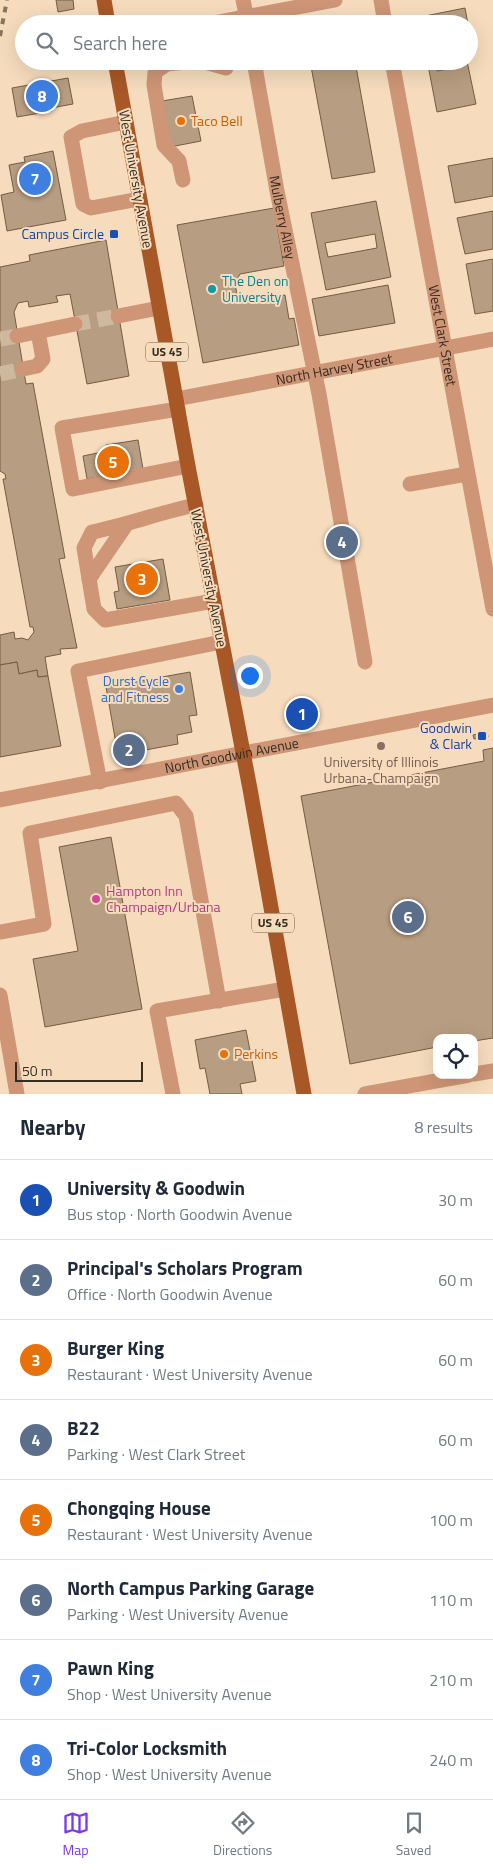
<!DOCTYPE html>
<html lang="en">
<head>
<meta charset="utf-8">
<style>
  body { margin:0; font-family:"Titillium Web",sans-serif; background:#f2f2f3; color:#1f2937 }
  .controls { position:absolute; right:15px; bottom:15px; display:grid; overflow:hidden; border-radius:10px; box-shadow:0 5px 20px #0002 }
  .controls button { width:45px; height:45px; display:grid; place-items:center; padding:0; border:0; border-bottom:1px solid #e0e1e3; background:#fff; color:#1f2937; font:25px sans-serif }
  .scale { position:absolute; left:15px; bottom:12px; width:128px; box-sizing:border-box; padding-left:5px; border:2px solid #352c20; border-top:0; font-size:14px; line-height:18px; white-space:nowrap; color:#352c20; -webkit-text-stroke:4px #f6dcbd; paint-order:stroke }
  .you { position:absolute; left:249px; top:675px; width:18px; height:18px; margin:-12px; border:4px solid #fff; border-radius:50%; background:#1a73e8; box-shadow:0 0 0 8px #1a73e833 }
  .badge { display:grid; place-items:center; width:32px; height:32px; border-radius:50%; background:#7c3aed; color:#fff; font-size:16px; font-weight:700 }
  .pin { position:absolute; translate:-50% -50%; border:2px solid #fff; box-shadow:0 1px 5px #0006 }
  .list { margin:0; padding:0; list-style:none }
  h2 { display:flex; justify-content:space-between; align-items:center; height:65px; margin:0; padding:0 20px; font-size:21px }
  h2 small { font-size:16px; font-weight:400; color:#747a83 }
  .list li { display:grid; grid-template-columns:32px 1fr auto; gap:15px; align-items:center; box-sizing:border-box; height:80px; padding:0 20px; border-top:1px solid #e0e1e3 }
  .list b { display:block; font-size:19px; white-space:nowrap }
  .list p { margin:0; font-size:16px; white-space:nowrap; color:#747a83 }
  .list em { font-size:16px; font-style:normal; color:#747a83 }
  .icon { flex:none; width:28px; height:28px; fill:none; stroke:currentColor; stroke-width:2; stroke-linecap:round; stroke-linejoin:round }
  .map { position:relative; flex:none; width:493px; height:1094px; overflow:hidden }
  .search { position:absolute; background:#fff; box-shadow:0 5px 20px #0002; left:15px; right:15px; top:15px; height:55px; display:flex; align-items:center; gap:12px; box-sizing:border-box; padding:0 18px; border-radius:28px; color:#747a83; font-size:19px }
  .sheet { height:705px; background:#fff }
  nav { display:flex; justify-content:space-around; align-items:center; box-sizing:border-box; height:70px; border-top:1px solid #e0e1e3; background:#fff; font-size:14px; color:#747a83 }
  nav a { display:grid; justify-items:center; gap:2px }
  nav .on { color:#7c3aed }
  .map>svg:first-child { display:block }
  .building { fill:#b79d81; stroke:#755d42; fill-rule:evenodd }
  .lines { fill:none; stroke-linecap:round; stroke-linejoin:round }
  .minor-tunnel { stroke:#cfb99e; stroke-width:15; stroke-dasharray:15 8; stroke-linecap:butt }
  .minor { stroke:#ce9576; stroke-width:15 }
  .major { stroke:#a85726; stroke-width:15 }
  .rail { stroke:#847460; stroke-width:4; stroke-dasharray:6 6; stroke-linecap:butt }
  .food-dot { fill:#e8710a; stroke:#f6dcbd; stroke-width:2 }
  .transit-dot { fill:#1a4fb4; stroke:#f6dcbd; stroke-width:2 }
  .culture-dot { fill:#0f9aa8; stroke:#f6dcbd; stroke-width:2 }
  .shop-dot { fill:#3f7fe0; stroke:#f6dcbd; stroke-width:2 }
  .education-dot { fill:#8d6e63; stroke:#f6dcbd; stroke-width:2 }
  .hotel-dot { fill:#d1479c; stroke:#f6dcbd; stroke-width:2 }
  .labels { text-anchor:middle; stroke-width:4; stroke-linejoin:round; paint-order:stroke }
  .shield { fill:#f6dcbd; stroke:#6f614f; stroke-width:1 }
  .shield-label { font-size:12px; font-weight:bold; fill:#352c20 }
  .food-label { font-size:14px; fill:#c56008; stroke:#f6dcbd; text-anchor:start }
  .street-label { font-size:14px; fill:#352c20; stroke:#f6dcbd }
  .transit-label { font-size:14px; fill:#164399; stroke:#f6dcbd; text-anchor:end }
  .culture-label { font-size:14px; fill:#0d838f; stroke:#f6dcbd; text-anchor:start }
  .shop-label { font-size:14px; fill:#366cbe; stroke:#f6dcbd; text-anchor:end }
  .education-label { font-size:14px; fill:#785e54; stroke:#f6dcbd }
  .hotel-label { font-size:14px; fill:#b23c85; stroke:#f6dcbd; text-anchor:start }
</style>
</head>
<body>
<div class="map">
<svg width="493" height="1094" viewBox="0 0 493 1094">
  <rect width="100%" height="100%" fill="#f6dcbd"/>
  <g class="building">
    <polygon points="56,0 73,0 74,9 58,12"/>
    <polygon points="465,8 468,24 421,24 420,17"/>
    <polygon points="310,61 355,61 375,172 332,179"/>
    <polygon points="458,61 467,61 476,104 437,112 428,65 435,64 437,71 459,67"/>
    <polygon points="68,78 73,104 51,108 52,111 17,117 12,88"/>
    <polygon points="192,96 201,141 170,147 162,101"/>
    <polygon points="53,151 66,220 7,231 1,195 14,192 9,165 25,162 24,157"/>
    <polygon points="493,158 493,196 455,203 448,166"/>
    <path d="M376,201L391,277L326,290L311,213ZM375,234L377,248L328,257L325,243Z"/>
    <polygon points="274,208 284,266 240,274 235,283 237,295 246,300 285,295 289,319 294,318 299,345 203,363 177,225"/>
    <polygon points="493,211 493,249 465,254 457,218"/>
    <polygon points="106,240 129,376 87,384 70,294 56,296 58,302 29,307 28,301 18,303 14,312 26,384 33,383 65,558 59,559 77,648 60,649 61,654 45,657 48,676 38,677 37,670 19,674 17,662 0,665 0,635 14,632 15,639 22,638 28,640 34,632 33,627 30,627 3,479 6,479 5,474 0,471 0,267 30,261 29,255"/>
    <polygon points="493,259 493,311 475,314 466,264"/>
    <polygon points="388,285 395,323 319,336 312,299"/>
    <polygon points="138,440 143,469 87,479 83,456 107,451 106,445"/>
    <polygon points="163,559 170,600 117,609 114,592 119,591 115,567"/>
    <polygon points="17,662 19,674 37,670 38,677 48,676 61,746 0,757 0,665"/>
    <polygon points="190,672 197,715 189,716 192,732 177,735 178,744 118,755 106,687"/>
    <polygon points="487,732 488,737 474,739 473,735"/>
    <polygon points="493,748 493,1038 474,1041 474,1038 437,1038 437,1047 350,1064 301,796 484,761 483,750"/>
    <polygon points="111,837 142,1009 45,1027 33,959 78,951 59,847"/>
    <polygon points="246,1030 256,1081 240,1084 242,1094 210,1094 205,1068 200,1069 195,1040"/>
  </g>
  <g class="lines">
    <g class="minor-tunnel">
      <polyline points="75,324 118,316"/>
      <polyline points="0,339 17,336"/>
      <polyline points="0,374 23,369"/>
    </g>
    <g class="minor">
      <polyline points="243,0 248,24"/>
      <polyline points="381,0 385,24"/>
      <polyline points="208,24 335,0"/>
      <polyline points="201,61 226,68"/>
      <path id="s1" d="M254,61L277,191L319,394L365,662"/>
      <path id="s2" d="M392,61L493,609"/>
      <polyline points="126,122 82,131 71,137 83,204 91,208 139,199"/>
      <polyline points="183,180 179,161 164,145 154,85 155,72 167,64 196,61"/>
      <polyline points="118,316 159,308"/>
      <polyline points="17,336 75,324"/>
      <polyline points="23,369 37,366 43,359 38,332"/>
      <path id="s3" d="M176,399L493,339"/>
      <polyline points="178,409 62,428 73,489 188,466"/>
      <polyline points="410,484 467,474"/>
      <path d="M196,505C161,512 127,525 92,532L84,548L94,609L105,620L214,601"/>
      <polyline points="89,579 126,525"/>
      <polyline points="100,782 78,671 221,642"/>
      <path id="s4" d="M0,800L493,705"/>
      <polyline points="0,932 44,924 30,833 176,803 186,816 219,1001"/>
      <polyline points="0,995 17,1094"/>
      <polyline points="474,1074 493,1071"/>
      <polyline points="173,1094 157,1011 285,989"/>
      <polyline points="365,1094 469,1075"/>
    </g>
    <g class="major">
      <polyline points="104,0 108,24"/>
      <polyline points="115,61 188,466 250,789 304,1094"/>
    </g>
    <polyline class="rail" points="0,36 7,0"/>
  </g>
  <g class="food-dot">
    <circle cx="181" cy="121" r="5"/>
    <circle cx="224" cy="1054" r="5"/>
  </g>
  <g class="transit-dot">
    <rect x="109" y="229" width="10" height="10" rx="2.5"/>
    <rect x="477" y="731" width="10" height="10" rx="2.5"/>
  </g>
  <circle class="culture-dot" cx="212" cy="289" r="5"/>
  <circle class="shop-dot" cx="179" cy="689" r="5"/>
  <circle class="education-dot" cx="381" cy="746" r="5"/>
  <circle class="hotel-dot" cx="96" cy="899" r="5"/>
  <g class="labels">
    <g class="shield">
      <rect x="146" y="342.5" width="42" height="19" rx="4"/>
      <rect x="252" y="913.5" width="42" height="19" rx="4"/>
    </g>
    <g class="shield-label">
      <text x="167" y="356">US 45</text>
      <text x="273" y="927">US 45</text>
    </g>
    <g class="food-label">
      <text x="191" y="126">Taco Bell</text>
      <text x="234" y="1059">Perkins</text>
    </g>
    <g class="street-label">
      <text transform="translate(136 179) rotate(80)" y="5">West University Avenue</text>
      <text dy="5" stroke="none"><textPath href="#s1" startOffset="159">Mulberry Alley</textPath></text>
      <text dy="5" stroke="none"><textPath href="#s2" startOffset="279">West Clark Street</textPath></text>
      <text dy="5" stroke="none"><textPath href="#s3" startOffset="161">North Harvey Street</textPath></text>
      <text transform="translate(209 578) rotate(79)" y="5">West University Avenue</text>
      <text dy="5" stroke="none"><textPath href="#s4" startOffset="236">North Goodwin Avenue</textPath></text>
    </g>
    <g class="transit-label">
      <text x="104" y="239">Campus Circle</text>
      <text x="472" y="733">Goodwin<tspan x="472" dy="16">&amp; Clark</tspan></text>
    </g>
    <g class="culture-label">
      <text x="222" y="286">The Den on<tspan x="222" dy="16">University</tspan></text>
    </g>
    <g class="shop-label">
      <text x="169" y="686">Durst Cycle<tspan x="169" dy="16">and Fitness</tspan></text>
    </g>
    <g class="education-label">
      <text x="381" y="767">University of Illinois<tspan x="381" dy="16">Urbana-Champaign</tspan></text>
    </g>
    <g class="hotel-label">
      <text x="106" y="896">Hampton Inn<tspan x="106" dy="16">Champaign/Urbana</tspan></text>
    </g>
  </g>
</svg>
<div class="controls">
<button><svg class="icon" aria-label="locate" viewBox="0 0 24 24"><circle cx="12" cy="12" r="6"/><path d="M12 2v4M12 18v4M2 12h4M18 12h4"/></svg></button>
</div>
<div class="scale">50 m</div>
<div class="you"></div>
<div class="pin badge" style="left:302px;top:714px;background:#1a4fb4">1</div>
<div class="pin badge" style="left:129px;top:750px;background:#5c6f8a">2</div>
<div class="pin badge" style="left:142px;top:579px;background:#e8710a">3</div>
<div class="pin badge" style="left:342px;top:542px;background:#5c6f8a">4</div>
<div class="pin badge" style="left:113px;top:462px;background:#e8710a">5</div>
<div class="pin badge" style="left:408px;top:917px;background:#5c6f8a">6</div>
<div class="pin badge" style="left:35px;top:179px;background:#3f7fe0">7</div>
<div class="pin badge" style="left:42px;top:96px;background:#3f7fe0">8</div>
<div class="search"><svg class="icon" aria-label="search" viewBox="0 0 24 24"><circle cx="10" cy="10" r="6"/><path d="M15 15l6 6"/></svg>Search here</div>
</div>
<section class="sheet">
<h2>Nearby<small>8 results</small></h2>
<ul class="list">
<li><span class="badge" style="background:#1a4fb4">1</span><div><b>University &amp; Goodwin</b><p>Bus stop · North Goodwin Avenue</p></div><em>30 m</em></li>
<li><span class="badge" style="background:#5c6f8a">2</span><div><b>Principal's Scholars Program</b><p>Office · North Goodwin Avenue</p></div><em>60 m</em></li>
<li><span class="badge" style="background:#e8710a">3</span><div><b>Burger King</b><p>Restaurant · West University Avenue</p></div><em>60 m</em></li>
<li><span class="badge" style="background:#5c6f8a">4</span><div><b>B22</b><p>Parking · West Clark Street</p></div><em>60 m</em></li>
<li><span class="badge" style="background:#e8710a">5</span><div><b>Chongqing House</b><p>Restaurant · West University Avenue</p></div><em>100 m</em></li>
<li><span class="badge" style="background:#5c6f8a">6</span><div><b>North Campus Parking Garage</b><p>Parking · West University Avenue</p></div><em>110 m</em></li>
<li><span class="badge" style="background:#3f7fe0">7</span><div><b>Pawn King</b><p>Shop · West University Avenue</p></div><em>210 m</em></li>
<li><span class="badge" style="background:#3f7fe0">8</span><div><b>Tri-Color Locksmith</b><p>Shop · West University Avenue</p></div><em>240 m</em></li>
</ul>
</section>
<nav>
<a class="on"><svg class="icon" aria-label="map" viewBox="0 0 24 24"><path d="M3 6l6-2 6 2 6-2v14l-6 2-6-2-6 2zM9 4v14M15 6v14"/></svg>Map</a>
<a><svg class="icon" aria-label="directions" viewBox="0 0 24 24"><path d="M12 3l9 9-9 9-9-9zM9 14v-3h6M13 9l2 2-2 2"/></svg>Directions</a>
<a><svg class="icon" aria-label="saved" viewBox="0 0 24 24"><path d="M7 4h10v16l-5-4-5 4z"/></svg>Saved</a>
</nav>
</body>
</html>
